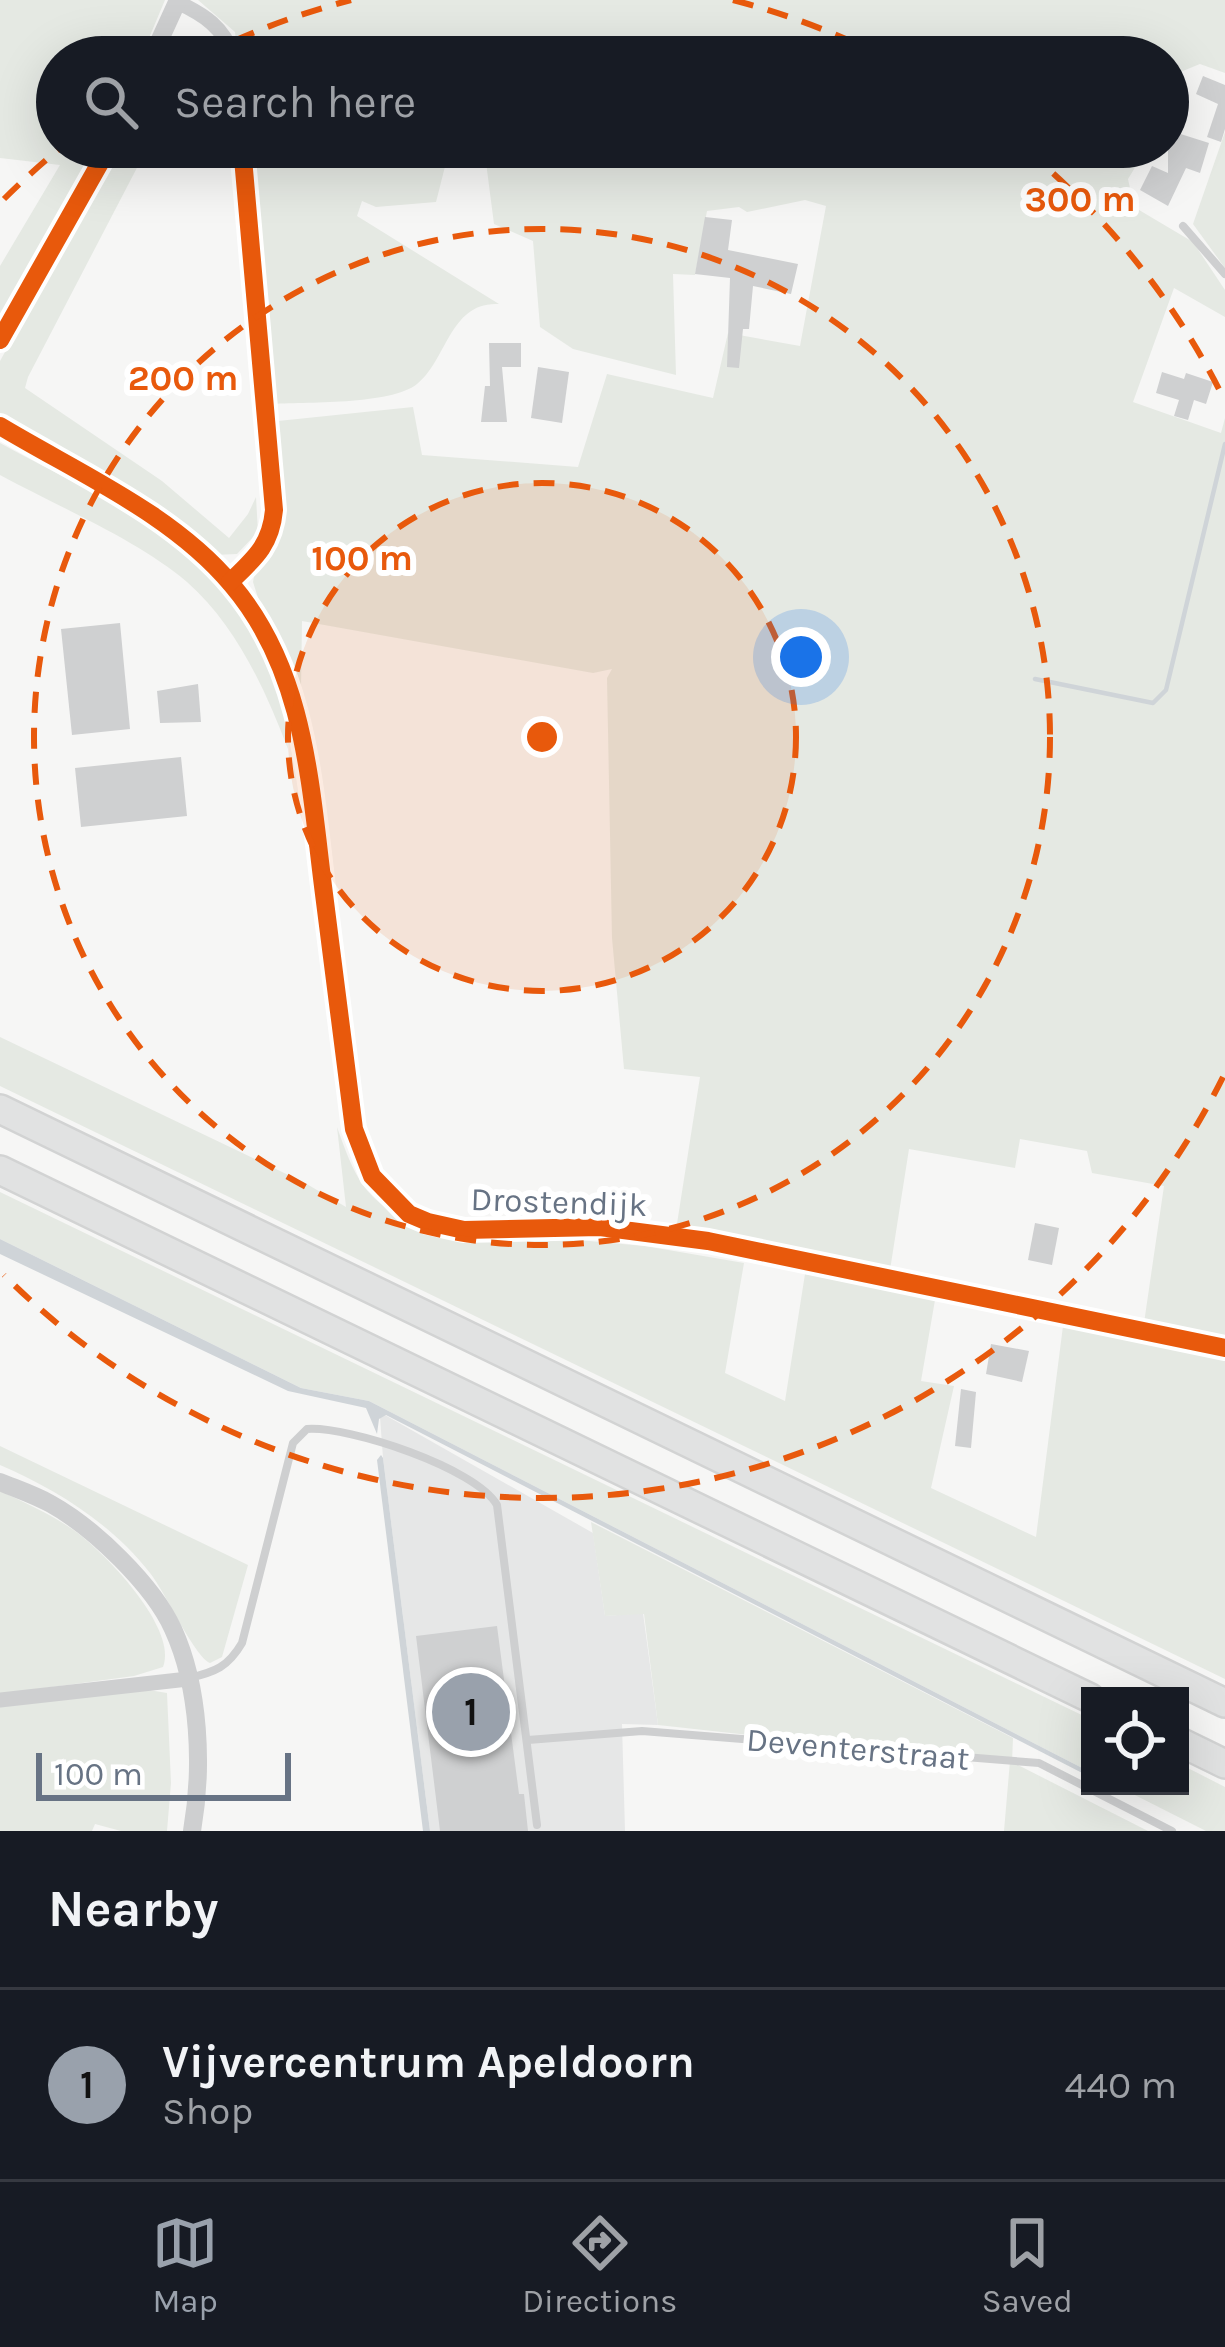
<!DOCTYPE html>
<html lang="en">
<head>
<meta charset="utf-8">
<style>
  body { margin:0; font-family:Karla,sans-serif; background:#242831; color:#f1f3f6 }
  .controls { position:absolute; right:36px; bottom:36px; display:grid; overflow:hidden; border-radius:0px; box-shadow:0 12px 48px #0002 }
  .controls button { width:108px; height:108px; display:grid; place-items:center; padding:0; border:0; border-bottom:3px solid #363941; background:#171b24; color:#f1f3f6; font:60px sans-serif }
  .scale { position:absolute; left:36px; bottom:30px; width:255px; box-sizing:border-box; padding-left:12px; border:6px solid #677384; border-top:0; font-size:33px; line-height:42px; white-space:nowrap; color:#677384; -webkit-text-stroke:9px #fff; paint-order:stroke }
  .you { position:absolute; left:801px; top:657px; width:42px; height:42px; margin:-30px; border:9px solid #fff; border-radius:50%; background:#1a73e8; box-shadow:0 0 0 18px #1a73e833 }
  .badge { display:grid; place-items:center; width:78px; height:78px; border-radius:50%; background:#99a1ac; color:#111; font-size:39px; font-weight:700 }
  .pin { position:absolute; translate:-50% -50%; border:6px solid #fff; box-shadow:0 3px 12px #0006 }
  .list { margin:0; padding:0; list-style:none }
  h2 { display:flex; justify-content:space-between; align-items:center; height:156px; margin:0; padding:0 48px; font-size:51px }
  h2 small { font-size:39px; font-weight:400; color:#9ea1a6 }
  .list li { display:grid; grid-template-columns:78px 1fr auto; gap:36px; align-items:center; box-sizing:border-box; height:192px; padding:0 48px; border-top:3px solid #363941 }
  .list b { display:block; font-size:45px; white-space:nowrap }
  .list p { margin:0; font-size:39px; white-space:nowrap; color:#9ea1a6 }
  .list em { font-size:39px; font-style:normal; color:#9ea1a6 }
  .icon { flex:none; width:66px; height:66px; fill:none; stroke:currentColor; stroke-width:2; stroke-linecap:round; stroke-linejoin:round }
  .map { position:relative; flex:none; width:1225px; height:1831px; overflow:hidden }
  .search { position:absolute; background:#171b24; box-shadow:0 12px 48px #0002; left:36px; right:36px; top:36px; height:132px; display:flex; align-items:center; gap:30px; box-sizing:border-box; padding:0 42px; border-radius:66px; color:#9ea1a6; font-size:45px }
  .sheet { height:348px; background:#171b24 }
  nav { display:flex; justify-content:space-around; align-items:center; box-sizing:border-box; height:168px; border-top:3px solid #363941; background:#171b24; font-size:33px; color:#9ea1a6 }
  nav a { display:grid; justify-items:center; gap:6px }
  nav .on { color:#99a1ac }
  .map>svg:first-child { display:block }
  .built { fill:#e6e7e7 }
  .green { fill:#e5e9e3 }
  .water { fill:#cfd4d8 }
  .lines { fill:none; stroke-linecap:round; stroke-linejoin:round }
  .stream { stroke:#cfd4d8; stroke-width:4.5 }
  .building { fill:#cfd0d1 }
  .motorway-casing { stroke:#d2d3d3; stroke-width:32 }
  .service { stroke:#cecfd0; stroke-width:8 }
  .minor { stroke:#cecfd0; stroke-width:15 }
  .tertiary { stroke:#cecfd0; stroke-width:18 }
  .motorway { stroke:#e1e2e2; stroke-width:27 }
  .cycleway-casing { stroke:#fff; stroke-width:26 }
  .cycleway { stroke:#e8590c; stroke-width:18 }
  .ring { fill:none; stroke:#e8590c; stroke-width:6; stroke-dasharray:21 15 }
  .labels { text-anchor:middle; stroke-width:12; stroke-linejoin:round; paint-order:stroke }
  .street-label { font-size:33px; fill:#677384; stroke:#fff }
  .centre { fill:#e8590c; stroke:#fff; stroke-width:6 }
  .ring-label { font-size:36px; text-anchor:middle; font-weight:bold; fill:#e8590c; stroke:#fff; stroke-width:12; stroke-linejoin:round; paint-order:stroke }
</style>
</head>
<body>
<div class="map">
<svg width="1225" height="1831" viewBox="0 0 1225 1831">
  <rect width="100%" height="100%" fill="#f6f6f5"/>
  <polygon class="built" points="385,1415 593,1533 605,1616 643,1613 658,1725 622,1724 625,1831 430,1831 383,1458 380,1417"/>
  <g class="green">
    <polygon points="0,0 165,0 141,57 57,57 57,147 99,147 0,323 0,266 60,165 0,158"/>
    <polygon points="198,0 1225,0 1225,73 1200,64 1168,77 1168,57 238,57 235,32"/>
    <polygon points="1225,132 1225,268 1193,224"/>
    <polygon points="119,147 143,147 140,162 28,377 25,388 162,481 229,538 248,514 256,497 258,532 237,554 214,555 0,424 0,361"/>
    <path d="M246,147H450L436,202L376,207L362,201L357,216L499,304C450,301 447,360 417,384C391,405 304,402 269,404Z"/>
    <polygon points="484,147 1138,147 1144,153 1128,179 1134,207 1193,242 1225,290 1225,317 1174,288 1133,402 1221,433 1225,418 1225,1339 1144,1323 1164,1186 1092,1173 1087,1151 1020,1139 1015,1168 909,1149 890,1270 676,1230 700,1077 624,1069 612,938 607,678 612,669 593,673 302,621 301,688 260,604 253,582 255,571 281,534 272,425 278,421 413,407 422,455 578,467 607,374 713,398 728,333 800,346 826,206 805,200 747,212 739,207 707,211 695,275 673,274 676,375 573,349 540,327 533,241 494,224"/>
    <path d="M0,443C134,516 282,572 288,749C265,689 236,625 187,582C138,540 57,506 0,475Z"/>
    <path d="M0,1037L305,1183L346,1207L337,1127C356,1181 366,1203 421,1226L645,1246L744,1263L725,1373L785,1401L805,1274L935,1300L921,1381L954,1386L931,1488L1036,1537L1063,1326L1225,1359V1679L0,1086Z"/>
    <polygon points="0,1192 1090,1719 1090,1772 369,1401 301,1388 0,1239"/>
    <path d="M0,1446L248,1565L222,1657L210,1663C194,1656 166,1593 150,1573C112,1524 56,1489 0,1465Z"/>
    <path d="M0,1491C26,1503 52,1515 75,1531C105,1553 178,1628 163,1667L134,1676L0,1694Z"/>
    <polygon points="591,1522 1013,1738 1012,1762 1148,1831 1004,1831 1010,1761 748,1751 749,1735 658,1725 644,1614 605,1616"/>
    <polygon points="149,1690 167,1693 171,1783 167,1831 121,1831 95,1824 92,1831 0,1831 0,1707"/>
    <polygon points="1180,1764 1225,1787 1225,1831 1206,1831 1117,1786 1180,1786"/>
  </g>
  <g class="water">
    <polygon points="0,1239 301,1388 369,1401 1090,1772 1090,1777 386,1415 379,1419 377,1434 366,1408 288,1391 0,1254"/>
    <polygon points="381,1455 383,1458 430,1831 423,1831 377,1460"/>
  </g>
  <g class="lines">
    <polyline class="stream" points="1035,679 1153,703 1166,690 1225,444"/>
  </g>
  <g class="building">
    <polygon points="1203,76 1225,85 1225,129 1221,142 1207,137 1218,104 1196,94"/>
    <polygon points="1168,130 1209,143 1200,173 1186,168 1168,206 1140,190 1152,166 1168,173"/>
    <polygon points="705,217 732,220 728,250 798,264 791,294 753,286 749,329 743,329 739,368 727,367 730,278 695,274"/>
    <polygon points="489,343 521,343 521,367 502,367 507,422 481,422 485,386 490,386"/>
    <polygon points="538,367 569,372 562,423 531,418"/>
    <polygon points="1162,372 1184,379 1186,373 1213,382 1206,404 1194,400 1188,420 1174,416 1179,400 1156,393"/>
    <polygon points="120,623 130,729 72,735 61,629"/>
    <polygon points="198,684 201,722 160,723 157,691"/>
    <polygon points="181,757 187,816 81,827 75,768"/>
    <polygon points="1035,1223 1059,1228 1052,1265 1028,1260"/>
    <polygon points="991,1344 1029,1351 1022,1382 986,1374"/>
    <polygon points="961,1389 976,1392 971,1448 955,1446"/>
    <polygon points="497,1626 519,1794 524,1794 528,1831 440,1831 416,1636"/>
  </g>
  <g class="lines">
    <defs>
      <g id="motorway">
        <polyline points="0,1109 1225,1703"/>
        <polyline points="0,1170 1090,1698"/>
        <polyline points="1180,1742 1225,1764"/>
      </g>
    </defs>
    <use href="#motorway" class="motorway-casing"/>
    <g class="service">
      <polyline points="1183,226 1225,274"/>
      <path d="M189,1678C215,1672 228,1667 242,1643L293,1443L307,1429C349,1426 476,1468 497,1505L537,1825"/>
      <polyline points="528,1740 642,1731 1039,1763 1172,1831"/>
    </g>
    <g class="minor">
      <path d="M177,2C205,15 223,27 234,57"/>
      <path d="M0,426C78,473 173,514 232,585C306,672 310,786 324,894C334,972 344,1051 354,1129L372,1176L409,1214L428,1222L464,1230L600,1227L708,1241L1225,1348"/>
      <path d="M230,582C254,559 271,545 274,510L242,147"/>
      <polyline points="0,1700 188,1679"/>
    </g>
    <g class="tertiary">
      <polyline points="152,57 178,0"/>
      <polyline points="0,340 109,147"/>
      <path d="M0,1482C17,1489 35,1495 51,1504C94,1528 153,1585 173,1629C200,1688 203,1768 192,1831"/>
    </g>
    <use href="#motorway" class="motorway"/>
    <defs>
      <g id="cycleway">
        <polyline points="0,340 109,147"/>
        <path d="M0,426C78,473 173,514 232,585C306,672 310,786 324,894C334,972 344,1051 354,1129L372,1176L409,1214L428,1222L464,1230L600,1227L708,1241L1225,1348"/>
        <path d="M230,582C254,559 271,545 274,510L242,147"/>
      </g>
    </defs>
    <use href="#cycleway" class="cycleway-casing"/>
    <use href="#cycleway" class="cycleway"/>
  </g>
  <circle cx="542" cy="737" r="254" fill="#e8590c" fill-opacity=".12"/>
  <g class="ring">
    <circle cx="542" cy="737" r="254"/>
    <circle cx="542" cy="737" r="508"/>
    <path d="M1223 1077A761 761 0 0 1 4 1275M4 199A761 761 0 0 1 58 150M202 56A761 761 0 0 1 351 0M733 0A761 761 0 0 1 882 56M1026 150A761 761 0 0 1 1223 397"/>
  </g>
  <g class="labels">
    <g class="street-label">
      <text transform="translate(559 1201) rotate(2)" y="12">Drostendijk</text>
      <text transform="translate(858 1748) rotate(5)" y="12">Deventerstraat</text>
    </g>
  </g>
  <circle cx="542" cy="737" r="18" class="centre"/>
  <g class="ring-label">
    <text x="1080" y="211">300 m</text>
    <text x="183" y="390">200 m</text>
    <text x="362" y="570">100 m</text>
  </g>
</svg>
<div class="controls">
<button><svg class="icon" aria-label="locate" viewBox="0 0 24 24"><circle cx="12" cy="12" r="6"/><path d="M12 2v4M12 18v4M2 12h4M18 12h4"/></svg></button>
</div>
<div class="scale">100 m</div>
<div class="you"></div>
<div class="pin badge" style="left:471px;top:1712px">1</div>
<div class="search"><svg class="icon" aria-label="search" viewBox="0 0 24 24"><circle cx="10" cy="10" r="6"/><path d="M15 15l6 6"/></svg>Search here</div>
</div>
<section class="sheet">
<h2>Nearby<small></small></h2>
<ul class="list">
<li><span class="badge">1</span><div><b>Vijvercentrum Apeldoorn</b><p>Shop</p></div><em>440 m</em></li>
</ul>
</section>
<nav>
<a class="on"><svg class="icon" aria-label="map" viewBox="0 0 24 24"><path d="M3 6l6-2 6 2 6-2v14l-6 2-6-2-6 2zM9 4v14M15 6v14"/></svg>Map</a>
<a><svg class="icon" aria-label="directions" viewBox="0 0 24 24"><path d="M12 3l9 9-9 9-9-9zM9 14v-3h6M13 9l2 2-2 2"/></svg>Directions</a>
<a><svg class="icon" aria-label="saved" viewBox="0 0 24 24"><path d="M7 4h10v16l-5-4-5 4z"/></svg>Saved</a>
</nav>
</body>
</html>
